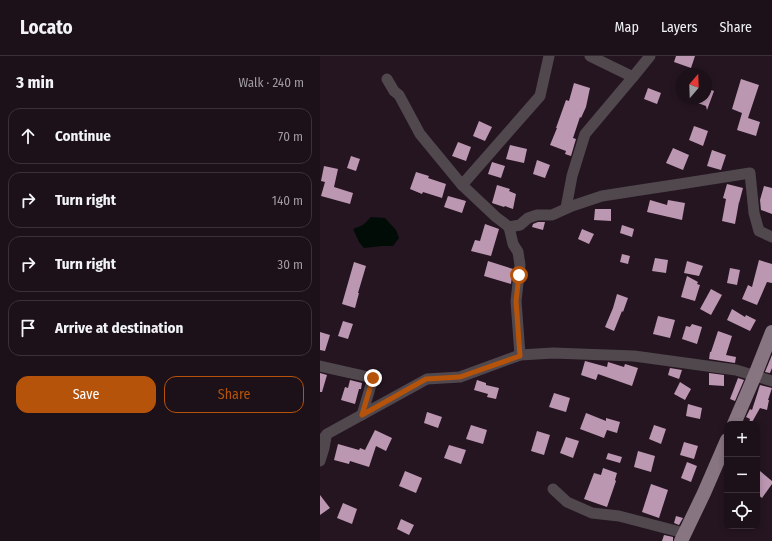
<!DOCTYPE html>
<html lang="en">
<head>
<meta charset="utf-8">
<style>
  body { margin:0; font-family:"Fira Sans Condensed",sans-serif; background:#291e26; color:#f1f3f6 }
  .controls { position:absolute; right:12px; bottom:12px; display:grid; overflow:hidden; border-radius:8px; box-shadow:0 2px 6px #0003 }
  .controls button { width:36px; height:36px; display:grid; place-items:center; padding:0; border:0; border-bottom:1px solid #3a3038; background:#1c1019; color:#f1f3f6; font:20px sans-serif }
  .compass { position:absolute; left:356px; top:12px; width:36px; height:36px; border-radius:50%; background:#1c1019; box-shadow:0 2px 6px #0003; rotate:19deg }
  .stop { position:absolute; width:12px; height:12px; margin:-9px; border:3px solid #b45309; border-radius:50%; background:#fff }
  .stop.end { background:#b45309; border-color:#fff; box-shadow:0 1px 4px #0008 }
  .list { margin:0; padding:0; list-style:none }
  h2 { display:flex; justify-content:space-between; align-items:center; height:52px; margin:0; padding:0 16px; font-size:17px }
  h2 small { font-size:13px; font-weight:400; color:#a09da2 }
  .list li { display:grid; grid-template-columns:26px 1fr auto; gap:12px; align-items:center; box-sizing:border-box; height:56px; margin:0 8px 8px; padding:0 8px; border:1px solid #3a3038; border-radius:12px }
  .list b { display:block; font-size:15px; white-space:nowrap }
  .list em { font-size:13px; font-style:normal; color:#a09da2 }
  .actions { display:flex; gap:8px; padding:12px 16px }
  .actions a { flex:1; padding:9px 0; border:1px solid #b45309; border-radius:12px; text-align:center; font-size:14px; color:#b45309 }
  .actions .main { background:#b45309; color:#fff }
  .icon { flex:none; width:22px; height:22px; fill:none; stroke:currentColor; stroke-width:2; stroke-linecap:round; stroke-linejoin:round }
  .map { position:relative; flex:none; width:452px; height:485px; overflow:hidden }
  header { display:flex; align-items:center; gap:24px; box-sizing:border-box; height:56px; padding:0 20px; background:#1c1019; border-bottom:1px solid #3a3038 }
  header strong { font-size:19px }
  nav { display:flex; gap:22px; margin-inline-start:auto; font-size:14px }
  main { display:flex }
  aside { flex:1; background:#1c1019 }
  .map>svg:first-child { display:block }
  .water { fill:#000c05 }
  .building { fill:#bc97b2 }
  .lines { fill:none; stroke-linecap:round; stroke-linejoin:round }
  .minor { stroke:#51484e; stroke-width:11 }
  .major { stroke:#877582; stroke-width:14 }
  .route { stroke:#b45309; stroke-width:5 }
</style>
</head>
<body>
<header>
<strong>Locato</strong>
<nav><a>Map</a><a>Layers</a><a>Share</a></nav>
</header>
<main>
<aside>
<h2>3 min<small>Walk · 240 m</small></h2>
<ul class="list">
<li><svg class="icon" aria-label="ahead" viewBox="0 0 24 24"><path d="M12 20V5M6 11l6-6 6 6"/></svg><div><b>Continue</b></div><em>70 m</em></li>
<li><svg class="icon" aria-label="right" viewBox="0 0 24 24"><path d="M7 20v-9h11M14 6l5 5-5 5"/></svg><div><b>Turn right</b></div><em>140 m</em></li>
<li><svg class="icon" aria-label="right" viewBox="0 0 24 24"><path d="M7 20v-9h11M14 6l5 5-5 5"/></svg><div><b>Turn right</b></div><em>30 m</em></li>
<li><svg class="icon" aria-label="arrive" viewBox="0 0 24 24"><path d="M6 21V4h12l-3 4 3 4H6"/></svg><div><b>Arrive at destination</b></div></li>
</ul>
<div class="actions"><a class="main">Save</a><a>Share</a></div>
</aside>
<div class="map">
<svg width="452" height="485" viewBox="0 0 452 485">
  <rect width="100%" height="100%" fill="#251521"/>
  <polygon class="water" points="51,161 65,162 76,174 79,182 73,190 62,190 44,192 39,186 33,173 43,169"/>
  <g class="building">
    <polygon points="356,0 375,0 371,12 354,6"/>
    <polygon points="421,23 439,29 428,62 440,66 436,80 417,74 422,57 412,53"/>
    <polygon points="254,27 270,32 266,51 261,62 260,61 253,82 256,83 251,100 245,98 246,95 230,89 237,72 236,72 246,44 249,45"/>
    <polygon points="328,32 341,37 337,48 324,43"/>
    <polygon points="386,32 394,35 387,54 386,50 367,43 386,42"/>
    <polygon points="159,65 172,71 165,85 153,80"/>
    <polygon points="374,70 388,75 383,90 369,84"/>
    <polygon points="138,86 151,91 146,105 132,100"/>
    <polygon points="190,89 207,93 204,107 186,103"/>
    <polygon points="353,92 369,99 363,114 346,107"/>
    <polygon points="392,94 406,99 401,114 387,110"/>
    <polygon points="31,100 40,103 36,115 27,112"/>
    <polygon points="217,104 230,109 225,122 213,118"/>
    <polygon points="172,106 185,110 181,122 168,118"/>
    <polygon points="4,110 18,113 14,131 33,137 30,148 1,140 5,126 1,125"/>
    <polygon points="96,116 109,120 108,122 126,128 122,142 103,136 102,138 90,133"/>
    <polygon points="407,128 423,132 419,147 419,146 415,168 402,165 406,143 403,142"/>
    <polygon points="177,129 190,133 189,135 196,138 193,153 185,150 184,151 172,147"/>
    <polygon points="444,130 452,132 452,158 441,154 440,144"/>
    <polygon points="128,140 146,145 142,157 124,151"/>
    <polygon points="330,144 347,149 348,144 365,147 362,164 327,156"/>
    <polygon points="275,153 291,153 291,165 274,164"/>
    <polygon points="218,166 225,166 223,174 212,171 213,168"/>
    <polygon points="165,168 179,173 171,200 151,195 155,184 160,185"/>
    <polygon points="302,169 314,173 312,181 300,177"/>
    <polygon points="262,173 274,178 269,188 258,183"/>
    <polygon points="302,198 310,200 308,208 300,206"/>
    <polygon points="335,202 348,204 346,217 332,215"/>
    <polygon points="439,204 452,208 452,227 447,226 437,249 422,243 428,229 432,231"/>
    <polygon points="168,205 193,213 191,228 164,220"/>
    <polygon points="367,205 383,210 379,220 364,217"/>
    <polygon points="34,206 46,210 38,237 39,237 35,252 22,248"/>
    <polygon points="410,212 420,214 417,229 407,227"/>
    <polygon points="367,220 378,226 377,228 380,229 375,245 361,241"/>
    <polygon points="391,233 402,239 391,259 380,253"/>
    <polygon points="297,238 308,242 303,256 302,255 294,275 285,271 293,252"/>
    <polygon points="412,253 425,261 426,259 436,264 430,275 407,264"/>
    <polygon points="338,260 355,264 350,282 333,278"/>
    <polygon points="23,265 33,268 28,283 18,280"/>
    <polygon points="372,268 382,271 377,288 362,283 366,270 370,271"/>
    <polygon points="398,275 412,280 406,299 416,301 415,307 389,303 390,296 391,296"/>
    <polygon points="0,276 10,279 5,295 0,294"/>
    <polygon points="452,299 452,312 450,317 445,316"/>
    <polygon points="265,305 287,311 288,306 304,311 305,308 318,312 312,330 278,318 276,324 261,319"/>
    <polygon points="350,312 362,314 359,323 348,319"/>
    <polygon points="0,317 7,319 2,336 0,336"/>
    <polygon points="389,317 404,319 404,330 389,329"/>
    <polygon points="418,322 424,324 415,345 410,343"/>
    <polygon points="30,324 42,327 41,333 39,333 35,348 21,344 25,331 28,332"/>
    <polygon points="157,324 166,327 166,329 179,332 176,343 167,341 168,338 154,334"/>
    <polygon points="360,326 371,333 365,344 354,338"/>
    <polygon points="440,329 452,332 448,344 449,344 447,354 440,352 431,368 430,368 429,367 430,363 426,361 430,353 432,354"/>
    <polygon points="234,337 250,342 246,356 229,351"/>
    <polygon points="368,348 382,352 380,363 366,360"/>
    <polygon points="107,356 122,361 118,372 104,367"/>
    <polygon points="266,357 286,365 286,362 300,366 297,377 287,374 284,382 260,373"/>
    <polygon points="151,369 167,374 163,388 146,383"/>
    <polygon points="334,369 346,373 341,388 329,383"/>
    <polygon points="55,374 72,382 66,395 56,390 49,411 30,405 29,408 14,404 18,388 39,394 40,392 45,394"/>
    <polygon points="217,375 230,379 224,399 211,395"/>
    <polygon points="246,381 259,385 253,402 240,397"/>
    <polygon points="364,386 378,390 374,403 360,399"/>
    <polygon points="129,389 146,394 141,408 124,402"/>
    <polygon points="318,395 335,400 331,416 314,411"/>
    <polygon points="288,397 302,401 300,407 286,403"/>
    <polygon points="367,406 377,410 371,426 361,422"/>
    <polygon points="283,412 297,417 295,424 296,425 287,451 264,443 274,417 281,419"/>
    <polygon points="85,415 102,422 96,437 79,430"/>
    <polygon points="440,415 452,425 452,428 442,442 437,438 437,419"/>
    <polygon points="331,428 348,434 339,462 322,456"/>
    <polygon points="0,439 10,452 0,459"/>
    <polygon points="23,447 37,453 32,468 17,462"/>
    <polygon points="356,460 363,462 359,469 354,467"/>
    <polygon points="81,463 94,469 89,479 77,473"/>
    <polygon points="344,479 353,481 353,485 342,485"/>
  </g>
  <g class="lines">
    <g class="minor">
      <polyline points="313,21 330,0"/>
      <polyline points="67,23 74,35 79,39 100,78 142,129 176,161 189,171 200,169 208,162 217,159 232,159 252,150 282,140 327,133 360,128 430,117 434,157 439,175 452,181"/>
      <polyline points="142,129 220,40 229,0"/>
      <polyline points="246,152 252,120 265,78 313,21 270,0"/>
      <polyline points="189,171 193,188 198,196 200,209 196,245 200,299"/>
      <polyline points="0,310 53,322 42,359"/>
      <polyline points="0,387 7,378 107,323 140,321 200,299 233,297 314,300 416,314 452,325"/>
      <polyline points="0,405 4,392 6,381"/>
      <polyline points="233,433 247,446 272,457 299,460 364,477"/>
    </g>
    <g class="major">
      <polyline points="414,368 435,319 452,276"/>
      <polyline points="361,485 384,437 407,384"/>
    </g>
  </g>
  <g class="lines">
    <polyline class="route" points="53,322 42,359 106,323 140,321 200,300 196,245 199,219"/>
  </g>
</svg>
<div class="controls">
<button>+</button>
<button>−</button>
<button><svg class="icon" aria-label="locate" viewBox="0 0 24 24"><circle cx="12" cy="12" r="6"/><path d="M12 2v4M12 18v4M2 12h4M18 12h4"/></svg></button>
</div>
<svg class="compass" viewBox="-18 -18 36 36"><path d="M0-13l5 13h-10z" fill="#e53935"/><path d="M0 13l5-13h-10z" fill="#a09da2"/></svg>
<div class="stop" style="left:199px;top:219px"></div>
<div class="stop end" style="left:53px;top:322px"></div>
</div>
</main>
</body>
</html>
